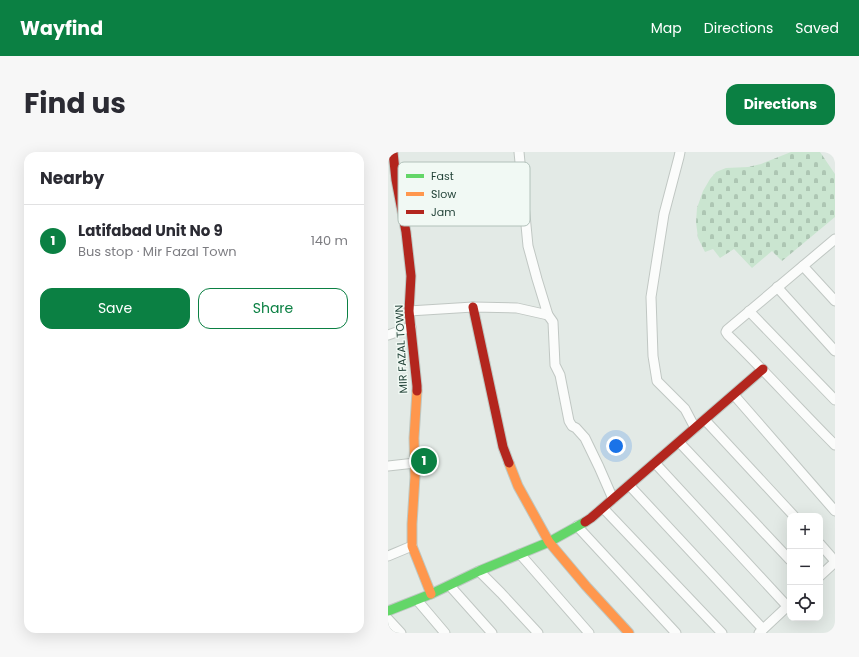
<!DOCTYPE html>
<html lang="en">
<head>
<meta charset="utf-8">
<style>
  body { margin:0; font-family:Poppins,sans-serif; background:#f7f7f7; color:#2b2b33 }
  .controls { position:absolute; right:12px; bottom:12px; display:grid; overflow:hidden; border-radius:8px; box-shadow:0 4px 16px #0002 }
  .controls button { width:36px; height:36px; display:grid; place-items:center; padding:0; border:0; border-bottom:1px solid #e1e1e2; background:#fff; color:#2b2b33; font:20px sans-serif }
  .you { position:absolute; left:228px; top:294px; width:14px; height:14px; margin:-10px; border:3px solid #fff; border-radius:50%; background:#1a73e8; box-shadow:0 0 0 6px #1a73e833 }
  .badge { display:grid; place-items:center; width:26px; height:26px; border-radius:50%; background:#0b8043; color:#fff; font-size:13px; font-weight:700 }
  .pin { position:absolute; translate:-50% -50%; border:2px solid #fff; box-shadow:0 1px 4px #0006 }
  .list { margin:0; padding:0; list-style:none }
  h2 { display:flex; justify-content:space-between; align-items:center; height:52px; margin:0; padding:0 16px; font-size:17px }
  h2 small { font-size:13px; font-weight:400; color:#7c7c81 }
  .list li { display:grid; grid-template-columns:26px 1fr auto; gap:12px; align-items:center; box-sizing:border-box; height:72px; padding:0 16px; border-top:1px solid #e1e1e2 }
  .list b { display:block; font-size:15px; white-space:nowrap }
  .list p { margin:0; font-size:13px; white-space:nowrap; color:#7c7c81 }
  .list em { font-size:13px; font-style:normal; color:#7c7c81 }
  .actions { display:flex; gap:8px; padding:12px 16px }
  .actions a { flex:1; padding:9px 0; border:1px solid #0b8043; border-radius:12px; text-align:center; font-size:14px; color:#0b8043 }
  .actions .main { background:#0b8043; color:#fff }
  .icon { flex:none; width:22px; height:22px; fill:none; stroke:currentColor; stroke-width:2; stroke-linecap:round; stroke-linejoin:round }
  .map { position:relative; flex:none; width:447px; height:481px; overflow:hidden; border-radius:12px }
  header { display:flex; align-items:center; gap:24px; box-sizing:border-box; height:56px; padding:0 20px; background:#0b8043; color:#fff }
  header strong { font-size:19px }
  nav { display:flex; gap:22px; margin-inline-start:auto; font-size:14px }
  .intro { display:flex; align-items:center; justify-content:space-between; box-sizing:border-box; height:96px; padding:0 24px }
  h1 { margin:0; font-size:28px }
  .button { padding:10px 18px; border-radius:12px; background:#0b8043; color:#fff; font-size:14px; font-weight:700 }
  main { display:flex; gap:24px; padding:0 24px }
  aside { flex:1; background:#fff; border-radius:12px; box-shadow:0 4px 16px #0002 }
  .map>svg:first-child { display:block }
  .cemetery { fill:url(#cemetery-stones) }
  .lines { fill:none; stroke-linecap:round; stroke-linejoin:round }
  .street-casing { stroke:#c0c7c3; stroke-width:11 }
  .fast-casing { stroke:#bec8c3; stroke-width:11 }
  .slow-casing { stroke:#bec8c3; stroke-width:11 }
  .jam-casing { stroke:#bec8c3; stroke-width:11 }
  .street { stroke:#fbfcfb; stroke-width:9 }
  .fast { stroke:#63d668; stroke-width:9 }
  .slow { stroke:#ff974d; stroke-width:9 }
  .jam { stroke:#b3261e; stroke-width:9 }
  .labels { text-anchor:middle; stroke-width:3; stroke-linejoin:round; paint-order:stroke }
  .street-label { font-size:11px; fill:#1e3f34; stroke:#f1f9f4 }
  .key { fill:#f1f9f4; stroke:#b2c1ba; stroke-width:1 }
  .key-label { font-size:11px; fill:#1e3f34 }
</style>
</head>
<body>
<header>
<strong>Wayfind</strong>
<nav><a>Map</a><a>Directions</a><a>Saved</a></nav>
</header>
<div class="intro"><h1>Find us</h1><a class="button">Directions</a></div>
<main>
<aside>
<h2>Nearby<small></small></h2>
<ul class="list">
<li><span class="badge">1</span><div><b>Latifabad Unit No 9</b><p>Bus stop · Mir Fazal Town</p></div><em>140 m</em></li>
</ul>
<div class="actions"><a class="main">Save</a><a>Share</a></div>
</aside>
<div class="map">
<svg width="447" height="481" viewBox="0 0 447 481">
  <defs>
    <pattern id="cemetery-stones" width="16" height="16" patternUnits="userSpaceOnUse"><rect width="16" height="16" fill="#cae5d0"/><path d="M2 7V4a2 2 0 0 1 4 0v3zM10 15v-3a2 2 0 0 1 4 0v3z" fill="#adc6b3"/></pattern>
  </defs>
  <rect width="100%" height="100%" fill="#e3eae6"/>
  <polygon class="cemetery" points="403,0 432,0 447,22 447,65 394,109 384,99 364,116 346,97 332,106 325,97 317,100 310,86 308,70 309,56 315,39 322,27 328,20 338,16 360,15 373,12"/>
  <g class="lines">
    <defs>
      <g id="street">
        <polyline points="292,0 291,5 276,62 263,145 265,204 269,229 297,257 307,276"/>
        <path d="M447,87L339,178L338,180L340,183C377,219 411,257 447,293"/>
        <polyline points="415,114 447,149"/>
        <polyline points="389,135 447,199"/>
        <polyline points="21,159 85,155 129,156 160,163 149,127 140,94 131,0"/>
        <polyline points="361,159 447,248"/>
        <polyline points="160,163 165,170 167,213 172,223 181,269 184,274 188,276 197,286 211,315 225,347"/>
        <polyline points="0,183 23,175"/>
        <polyline points="346,243 447,359"/>
        <polyline points="317,268 406,364"/>
        <polyline points="291,290 402,408"/>
        <polyline points="267,311 400,455"/>
        <polyline points="0,314 27,311"/>
        <polyline points="241,333 375,477"/>
        <polyline points="215,356 334,481"/>
        <polyline points="189,374 288,481"/>
        <polyline points="432,392 447,409"/>
        <polyline points="132,402 201,481"/>
        <polyline points="0,404 24,394"/>
        <polyline points="91,419 113,441 150,481"/>
        <polyline points="432,424 447,410"/>
        <polyline points="62,434 104,481"/>
        <polyline points="29,448 57,481"/>
        <polyline points="0,467 13,481"/>
        <polyline points="371,481 402,452"/>
      </g>
      <polyline id="fast" points="0,459 43,442 91,419 161,390 197,370"/>
      <g id="slow">
        <polyline points="29,239 26,286 27,325 24,372 24,394 43,442"/>
        <polyline points="121,311 130,334 161,390 198,434 241,481"/>
      </g>
      <g id="jam">
        <polyline points="5,0 8,28 18,80 23,124 21,159 29,234 29,239"/>
        <polyline points="85,155 115,295 121,311"/>
        <polyline points="197,370 203,366 375,217"/>
      </g>
    </defs>
    <use href="#street" class="street-casing"/>
    <use href="#fast" class="fast-casing"/>
    <use href="#slow" class="slow-casing"/>
    <use href="#jam" class="jam-casing"/>
    <use href="#street" class="street"/>
    <use href="#fast" class="fast"/>
    <use href="#slow" class="slow"/>
    <use href="#jam" class="jam"/>
  </g>
  <g class="labels">
    <g class="street-label">
      <text transform="translate(13 197) rotate(-93)" y="4">MIR FAZAL TOWN</text>
    </g>
  </g>
  <rect x="10" y="10" width="132" height="64" rx="6" class="key"/>
  <rect x="18" y="22" width="18" height="4" fill="#63d668"/>
  <rect x="18" y="40" width="18" height="4" fill="#ff974d"/>
  <rect x="18" y="58" width="18" height="4" fill="#b3261e"/>
  <g class="key-label">
    <text x="43" y="28">Fast</text>
    <text x="43" y="46">Slow</text>
    <text x="43" y="64">Jam</text>
  </g>
</svg>
<div class="controls">
<button>+</button>
<button>−</button>
<button><svg class="icon" aria-label="locate" viewBox="0 0 24 24"><circle cx="12" cy="12" r="6"/><path d="M12 2v4M12 18v4M2 12h4M18 12h4"/></svg></button>
</div>
<div class="you"></div>
<div class="pin badge" style="left:36px;top:309px">1</div>
</div>
</main>
</body>
</html>
